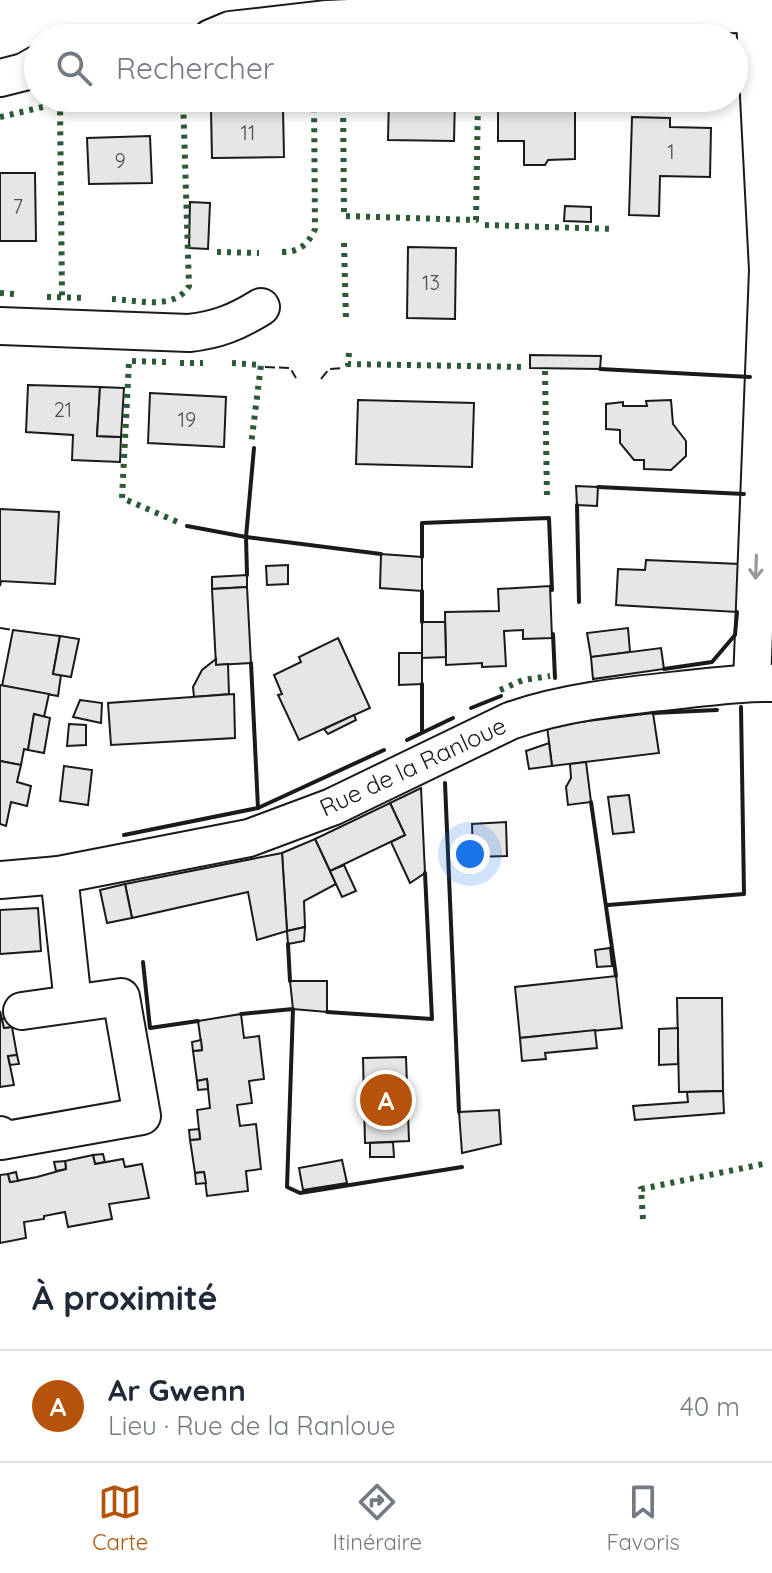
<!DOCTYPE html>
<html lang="fr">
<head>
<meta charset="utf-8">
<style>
  body { margin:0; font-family:Quicksand,sans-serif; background:#f2f2f3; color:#1f2937 }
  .you { position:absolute; left:470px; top:854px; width:28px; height:28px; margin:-20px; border:6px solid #fff; border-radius:50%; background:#1a73e8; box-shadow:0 0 0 12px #1a73e833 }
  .badge { display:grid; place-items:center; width:52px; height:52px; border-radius:50%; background:#b45309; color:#fff; font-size:26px; font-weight:700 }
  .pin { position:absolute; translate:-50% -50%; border:4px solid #fff; box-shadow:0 2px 8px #0006 }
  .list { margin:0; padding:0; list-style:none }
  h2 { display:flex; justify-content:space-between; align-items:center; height:104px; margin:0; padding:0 32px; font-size:34px }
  h2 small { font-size:26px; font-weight:400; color:#747a83 }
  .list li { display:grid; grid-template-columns:52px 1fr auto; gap:24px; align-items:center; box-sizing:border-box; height:112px; padding:0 32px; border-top:2px solid #e0e1e3 }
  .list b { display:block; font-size:30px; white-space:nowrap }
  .list p { margin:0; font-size:26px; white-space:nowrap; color:#747a83 }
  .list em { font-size:26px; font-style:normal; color:#747a83 }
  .icon { flex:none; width:44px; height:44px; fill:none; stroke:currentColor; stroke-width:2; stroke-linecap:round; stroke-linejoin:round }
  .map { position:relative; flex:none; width:772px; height:1245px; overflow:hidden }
  .search { position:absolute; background:#fff; box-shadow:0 4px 12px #0003; left:24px; right:24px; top:24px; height:88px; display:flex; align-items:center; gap:20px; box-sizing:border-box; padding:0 28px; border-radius:44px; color:#747a83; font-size:30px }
  .sheet { height:216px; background:#fff }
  nav { display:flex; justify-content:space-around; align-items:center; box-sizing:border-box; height:112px; border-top:2px solid #e0e1e3; background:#fff; font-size:22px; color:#747a83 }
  nav a { display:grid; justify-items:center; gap:4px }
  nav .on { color:#b45309 }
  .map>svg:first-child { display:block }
  .building { fill:#e6e6e6; stroke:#1a1a1a; stroke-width:2 }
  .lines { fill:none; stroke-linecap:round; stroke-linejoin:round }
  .minor-casing { stroke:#1a1a1a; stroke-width:40 }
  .minor { stroke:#fff; stroke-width:36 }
  .hedge { stroke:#2b5a34; stroke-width:6; stroke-dasharray:4 6; stroke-linecap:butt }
  .fence { stroke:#1a1a1a; stroke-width:2; stroke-dasharray:10 4; stroke-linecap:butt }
  .wall { stroke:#1a1a1a; stroke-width:4 }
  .oneway { stroke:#989898 }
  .labels { text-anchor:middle; stroke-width:6; stroke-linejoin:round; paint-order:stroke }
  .number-label { font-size:20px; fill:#4d4d4d }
  .street-label { font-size:24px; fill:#1a1a1a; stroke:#fff }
</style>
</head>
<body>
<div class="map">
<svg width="772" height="1245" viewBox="0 0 772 1245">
  <rect width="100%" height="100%" fill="#fff"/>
  <g class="building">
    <polygon points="389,98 455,98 454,141 388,140"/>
    <polygon points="498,98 575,98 575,159 548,160 545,165 524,165 524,141 498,141"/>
    <polygon points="283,108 284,157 212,158 211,109"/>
    <polygon points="632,117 670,118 670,127 711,128 710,177 660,176 659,216 629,215"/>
    <polygon points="150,136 152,183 89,184 87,138"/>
    <polygon points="0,173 35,173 36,241 0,241"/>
    <polygon points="190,202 210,203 208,249 189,248"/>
    <polygon points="565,206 591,207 591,222 564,221"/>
    <polygon points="408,247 456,248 455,319 407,318"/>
    <polygon points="530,355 601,356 600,369 530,368"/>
    <polygon points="28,385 100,387 97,436 121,437 120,462 72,460 73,435 26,432"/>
    <polygon points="100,387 124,388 121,437 97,436"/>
    <polygon points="150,393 226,397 224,447 148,443"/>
    <polygon points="358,400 474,403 472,467 356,464"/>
    <polygon points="671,400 673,424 686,441 686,456 671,470 644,469 644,460 634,460 620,443 620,430 606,429 606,404 623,402 623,406 647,406 646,401"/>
    <polygon points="576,486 598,487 597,506 577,505"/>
    <polygon points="0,509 59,512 55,584 1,581 0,586"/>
    <polygon points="381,554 422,557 422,591 380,588"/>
    <polygon points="646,560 740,564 737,612 616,605 618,569 645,570"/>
    <polygon points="288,565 288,584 267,585 266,566"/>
    <polygon points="247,575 247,587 212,589 212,577"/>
    <polygon points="550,586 552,638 523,639 523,630 504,631 506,666 482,667 482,663 446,665 445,612 499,611 498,589"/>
    <polygon points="247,587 251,663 216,665 212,589"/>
    <polygon points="422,622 445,622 446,657 422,658"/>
    <polygon points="628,628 630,652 591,657 587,633"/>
    <polygon points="13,630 60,636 53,674 61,675 58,696 2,686"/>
    <polygon points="60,636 79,639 71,677 53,674"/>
    <polygon points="338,638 370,708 299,740 278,695 282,694 274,675 301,662 299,657"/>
    <polygon points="661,648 664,669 593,679 591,657"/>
    <polygon points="399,653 422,653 422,684 399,685"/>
    <polygon points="216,659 216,665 228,664 229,694 194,697 193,687 202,670"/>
    <polygon points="0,685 49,694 44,717 34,714 28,750 24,749 21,765 0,761"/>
    <polygon points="234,694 235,738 111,745 108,703"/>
    <polygon points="80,700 102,703 101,723 73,717"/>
    <polygon points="653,713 659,753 552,766 547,726"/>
    <polygon points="34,714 50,718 44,753 28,750"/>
    <polygon points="354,715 356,720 328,734 324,729"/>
    <polygon points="69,724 86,725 86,745 67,746"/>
    <polygon points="549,743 552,766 529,769 526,751"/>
    <polygon points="0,761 21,765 17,782 31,786 27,806 11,802 6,826 0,824"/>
    <polygon points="586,762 591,802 568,805 566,787 571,778 570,764"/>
    <polygon points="64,766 92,770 88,805 60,801"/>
    <polygon points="421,788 425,873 410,883 391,842 405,835 390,803"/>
    <polygon points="629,795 634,832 613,834 608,797"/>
    <polygon points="390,803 405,835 330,871 315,839"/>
    <polygon points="506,822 507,856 473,857 472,824"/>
    <polygon points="315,839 336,884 304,901 305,927 287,931 282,853"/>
    <polygon points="282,853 287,931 257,940 248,892 132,918 125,884"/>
    <polygon points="344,865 356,891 342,897 330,871"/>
    <polygon points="125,884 132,918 107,923 100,890"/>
    <polygon points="38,908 41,951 0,954 0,910"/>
    <polygon points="305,927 304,941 288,944 287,931"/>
    <polygon points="610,948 612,966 597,967 595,950"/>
    <polygon points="616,976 622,1028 520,1038 515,987"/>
    <polygon points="290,981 327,981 327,1012 293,1009"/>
    <polygon points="677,998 722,998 723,1091 679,1092"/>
    <polygon points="0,1011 4,1028 12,1027 17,1055 8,1056 14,1085 0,1087"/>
    <polygon points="241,1014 244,1038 259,1036 264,1079 249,1081 252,1103 237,1105 240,1126 256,1124 261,1169 246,1171 248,1191 207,1196 204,1172 195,1173 190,1140 200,1139 197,1110 210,1108 207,1079 197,1081 193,1051 202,1050 198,1021"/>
    <polygon points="11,1017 12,1027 4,1028 2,1019"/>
    <polygon points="678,1028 678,1064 659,1065 659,1029"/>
    <polygon points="595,1030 597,1048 545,1053 546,1059 522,1061 520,1038"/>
    <polygon points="201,1040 202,1050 193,1051 192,1042"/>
    <polygon points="17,1055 19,1064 10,1065 8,1056"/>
    <polygon points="406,1057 409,1141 365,1143 363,1058"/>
    <polygon points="207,1079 208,1089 198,1090 197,1081"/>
    <polygon points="723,1091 724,1113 635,1120 633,1106 688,1102 687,1092"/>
    <polygon points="499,1110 501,1144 462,1153 459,1112"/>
    <polygon points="199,1129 200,1139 190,1140 189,1130"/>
    <polygon points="393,1142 394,1157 370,1157 370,1143"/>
    <polygon points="103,1154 105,1162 95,1164 93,1155"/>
    <polygon points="93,1155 95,1164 123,1159 125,1167 142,1164 149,1198 109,1204 112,1219 68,1227 65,1212 44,1216 44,1219 24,1222 26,1238 0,1243 0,1175 8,1174 10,1182 37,1177 66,1169 65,1161"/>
    <polygon points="342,1160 347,1183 303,1190 299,1168"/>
    <polygon points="65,1161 66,1169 56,1171 54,1162"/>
    <polygon points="16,1172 18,1181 10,1182 8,1174"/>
    <polygon points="204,1172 206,1183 196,1184 195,1173"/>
  </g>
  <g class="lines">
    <defs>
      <g id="minor">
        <polyline points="211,38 230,30 327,19 393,16 772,14"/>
        <polyline points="0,78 24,72 38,64"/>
        <path d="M0,326L189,333C217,330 237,322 261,307"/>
        <polyline points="752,683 768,270 754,0"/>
        <polyline points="59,875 73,1003"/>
        <path d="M0,880L59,875L249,838L332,807L510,721C564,702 623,696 680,690C711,687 741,682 772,683"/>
        <polyline points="0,1135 1,1141 142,1116 121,997 22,1011"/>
      </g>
    </defs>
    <use href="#minor" class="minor-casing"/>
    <use href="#minor" class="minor"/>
    <g class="hedge">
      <polyline points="343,98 344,216 476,220 478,98"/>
      <polyline points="0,117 60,103 62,297"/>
      <polyline points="485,225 613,229"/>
      <polyline points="344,243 346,319"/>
      <polyline points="217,252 259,253"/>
      <path d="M282,252C299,252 308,245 315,229L314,98"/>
      <polyline points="0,293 14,294"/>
      <polyline points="47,297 87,298"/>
      <path d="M112,299C137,300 174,311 189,286L183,98"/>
      <polyline points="349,353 348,364 527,367"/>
      <polyline points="166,362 129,361 122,498 180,523"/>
      <polyline points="180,363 203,363"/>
      <polyline points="232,363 261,365 251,445"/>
      <polyline points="545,371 547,498"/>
      <polyline points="500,690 523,680 550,676"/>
      <polyline points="643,1219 641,1189 768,1163"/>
    </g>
    <g class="fence">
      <polyline points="265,367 290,368 296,378"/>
      <polyline points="321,379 329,369 344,368"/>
      <polyline points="0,628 13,630"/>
    </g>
    <g class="wall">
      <polyline points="600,369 750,377"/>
      <polyline points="598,487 744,494"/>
      <polyline points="577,505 579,602"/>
      <polyline points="187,526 246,537 381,554"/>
      <polyline points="422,557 422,523 549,518 552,590"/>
      <polyline points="247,575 246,537 254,448"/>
      <polyline points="422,591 422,622"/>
      <polyline points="553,634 555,678"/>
      <polyline points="251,663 258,808 384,750"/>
      <polyline points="664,669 712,662 735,635 737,612"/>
      <polyline points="422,684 422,732"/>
      <polyline points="471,708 501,696"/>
      <polyline points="653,713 717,710"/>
      <polyline points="407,740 453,718"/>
      <polyline points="445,783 459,1112"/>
      <polyline points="591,802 616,976"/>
      <polyline points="124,835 258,808"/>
      <polyline points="608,905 744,894 741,707"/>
      <polyline points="288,944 290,981"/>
      <polyline points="143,962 150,1028 198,1021"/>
      <polyline points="327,1012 432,1019 425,873"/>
      <polyline points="241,1014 293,1009 287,1187 300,1193 462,1167"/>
    </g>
  </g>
  <defs><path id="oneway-shaft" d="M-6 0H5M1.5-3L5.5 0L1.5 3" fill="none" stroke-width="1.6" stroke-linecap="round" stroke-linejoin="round" transform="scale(2)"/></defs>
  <use class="oneway" href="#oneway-shaft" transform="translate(756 567) rotate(92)"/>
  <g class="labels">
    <g class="number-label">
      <text x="248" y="140">11</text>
      <text x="671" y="159">1</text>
      <text x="120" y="168">9</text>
      <text x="18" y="214">7</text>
      <text x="431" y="290">13</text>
      <text x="63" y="417">21</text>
      <text x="187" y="427">19</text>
    </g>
    <g class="street-label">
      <text transform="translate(413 767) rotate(-25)" y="8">Rue de la Ranloue</text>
    </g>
  </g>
</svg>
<div class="you"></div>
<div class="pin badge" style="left:386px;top:1100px">A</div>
<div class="search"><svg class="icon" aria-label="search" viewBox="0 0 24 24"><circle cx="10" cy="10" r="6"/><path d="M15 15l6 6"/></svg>Rechercher</div>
</div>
<section class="sheet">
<h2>À proximité<small></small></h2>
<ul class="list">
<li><span class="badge">A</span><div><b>Ar Gwenn</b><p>Lieu · Rue de la Ranloue</p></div><em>40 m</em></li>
</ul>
</section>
<nav>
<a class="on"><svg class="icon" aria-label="map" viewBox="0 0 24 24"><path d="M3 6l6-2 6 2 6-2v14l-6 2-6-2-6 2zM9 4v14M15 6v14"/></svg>Carte</a>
<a><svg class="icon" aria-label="directions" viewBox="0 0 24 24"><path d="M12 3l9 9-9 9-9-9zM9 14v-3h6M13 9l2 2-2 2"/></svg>Itinéraire</a>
<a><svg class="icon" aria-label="saved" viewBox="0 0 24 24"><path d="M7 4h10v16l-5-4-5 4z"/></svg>Favoris</a>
</nav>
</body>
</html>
